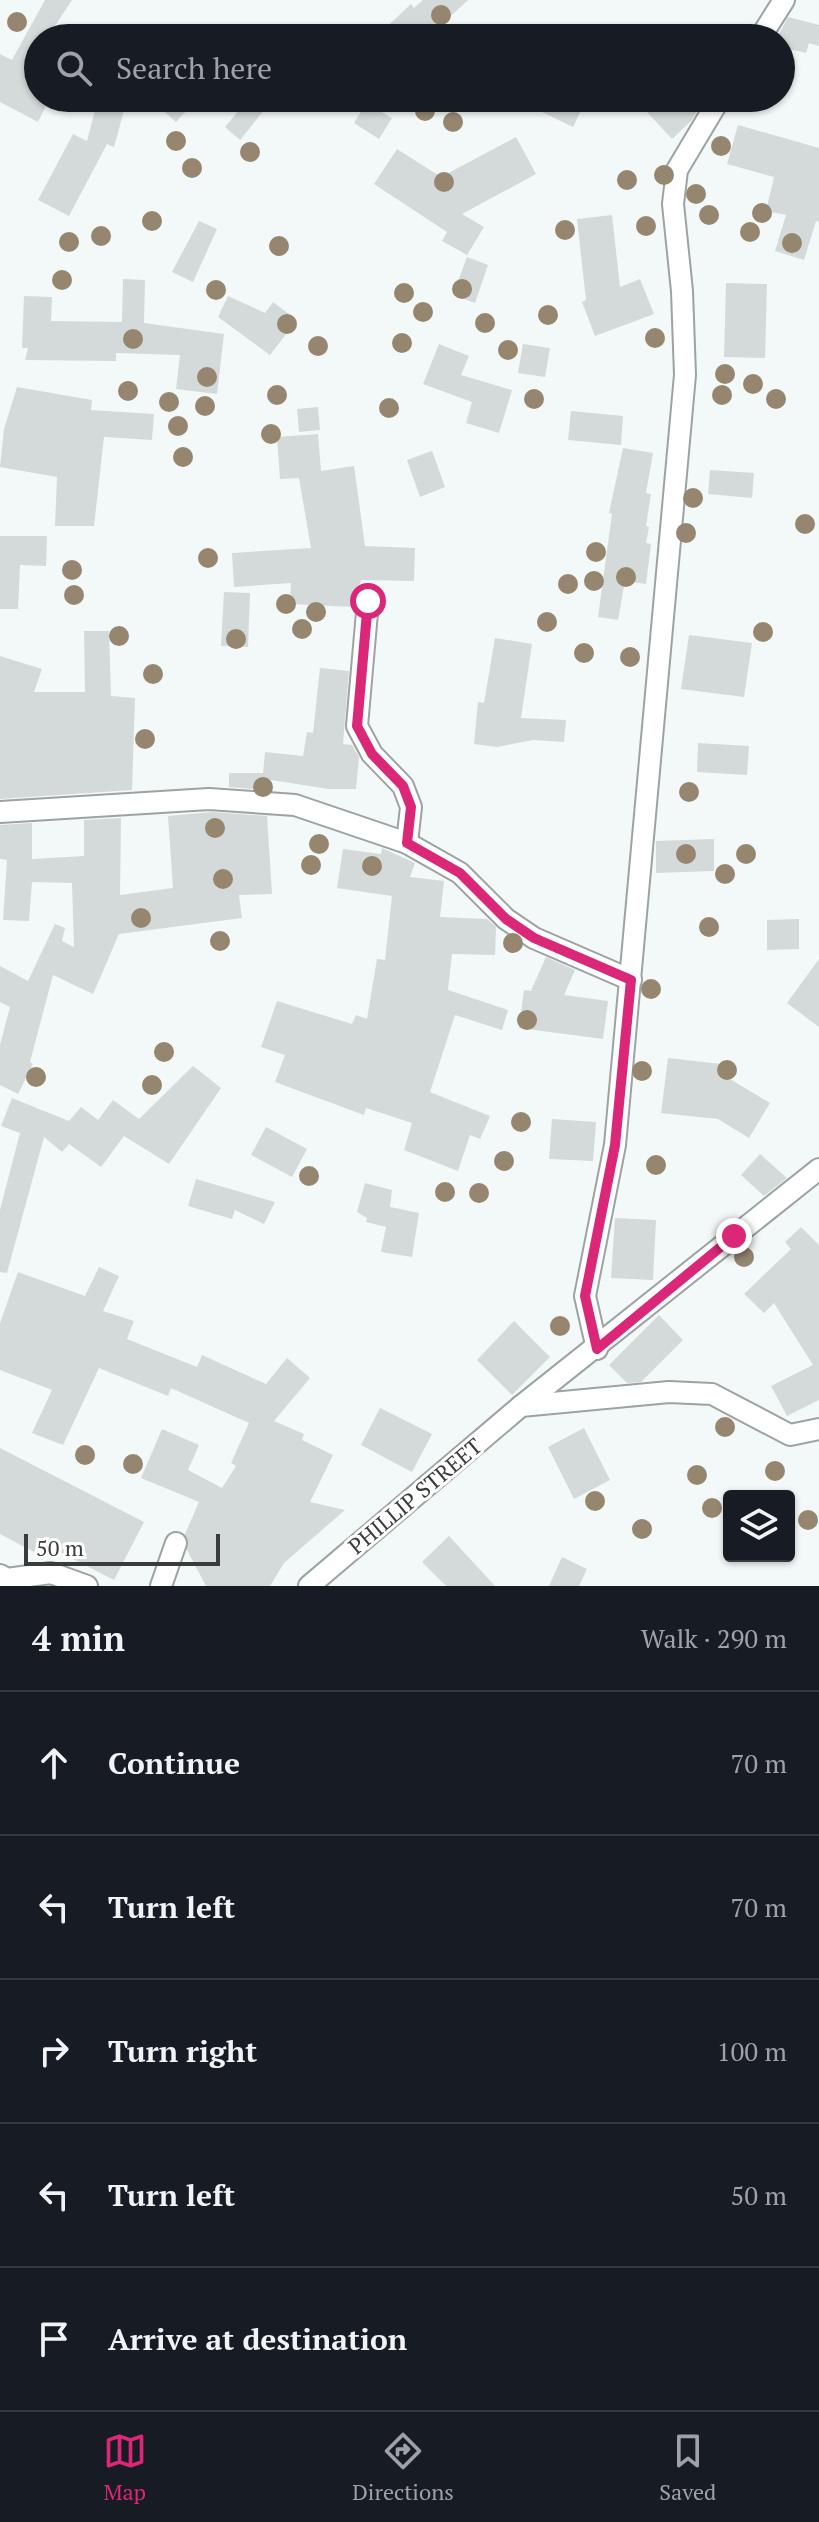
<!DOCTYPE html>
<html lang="en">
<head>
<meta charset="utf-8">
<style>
  body { margin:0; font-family:"PT Serif",serif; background:#20242c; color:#f1f3f6 }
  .controls { position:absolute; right:24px; bottom:24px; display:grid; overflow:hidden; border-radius:8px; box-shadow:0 2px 6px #0004 }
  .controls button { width:72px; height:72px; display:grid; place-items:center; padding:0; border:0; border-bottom:2px solid #363941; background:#171b24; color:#f1f3f6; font:40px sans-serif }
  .scale { position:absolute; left:24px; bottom:20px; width:196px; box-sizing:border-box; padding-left:8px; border:4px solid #3a3c3c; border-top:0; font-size:22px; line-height:28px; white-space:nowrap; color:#3a3c3c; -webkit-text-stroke:6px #fff; paint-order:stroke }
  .stop { position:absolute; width:24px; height:24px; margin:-18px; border:6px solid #db2777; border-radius:50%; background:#fff }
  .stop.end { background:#db2777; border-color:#fff; box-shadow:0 2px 8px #0008 }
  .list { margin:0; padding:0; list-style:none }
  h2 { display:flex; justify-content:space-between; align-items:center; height:104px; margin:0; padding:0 32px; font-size:34px }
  h2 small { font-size:26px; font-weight:400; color:#9ea1a6 }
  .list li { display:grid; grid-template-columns:52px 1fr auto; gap:24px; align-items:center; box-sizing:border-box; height:144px; padding:0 32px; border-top:2px solid #363941 }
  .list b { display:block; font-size:30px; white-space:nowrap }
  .list em { font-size:26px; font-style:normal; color:#9ea1a6 }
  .icon { flex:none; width:44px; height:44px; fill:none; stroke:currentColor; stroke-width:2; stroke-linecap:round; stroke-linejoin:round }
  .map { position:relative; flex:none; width:819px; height:1586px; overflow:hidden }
  .search { position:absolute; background:#171b24; box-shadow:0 2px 6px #0004; left:24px; right:24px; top:24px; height:88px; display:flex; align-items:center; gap:20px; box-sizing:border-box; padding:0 28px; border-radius:44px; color:#9ea1a6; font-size:30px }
  .sheet { height:824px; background:#171b24 }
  nav { display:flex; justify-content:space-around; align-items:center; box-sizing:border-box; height:112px; border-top:2px solid #363941; background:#171b24; font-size:22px; color:#9ea1a6 }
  nav a { display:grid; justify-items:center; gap:4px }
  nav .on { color:#db2777 }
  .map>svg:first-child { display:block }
  .building { fill:#d4dad9 }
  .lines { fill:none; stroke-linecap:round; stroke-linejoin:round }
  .minor-casing { stroke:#9da2a2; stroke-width:24 }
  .minor { stroke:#fff; stroke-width:20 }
  .tree { fill:#968670 }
  .route { stroke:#db2777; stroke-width:10 }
  .labels { text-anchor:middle; stroke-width:6; stroke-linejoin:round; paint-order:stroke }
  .street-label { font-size:22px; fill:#3a3c3c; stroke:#fff }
</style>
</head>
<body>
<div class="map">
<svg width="819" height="1586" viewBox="0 0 819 1586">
  <rect width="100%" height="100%" fill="#f3f9f8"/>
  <g class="building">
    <polygon points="45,0 72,0 47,38 38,38 38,98 50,98 38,122 0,102 0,54 12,60"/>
    <polygon points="423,0 468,0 427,38 375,38 411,4 414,8"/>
    <polygon points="788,17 819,25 819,46 809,43 806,53 781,47 781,38 777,38"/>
    <polygon points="98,98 126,103 114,147 107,144 69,216 38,200 73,134 87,141"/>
    <polygon points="149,98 198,98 176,122"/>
    <polygon points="249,98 265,109 240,140 225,127"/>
    <polygon points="513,98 587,98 573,127"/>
    <polygon points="634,98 705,98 691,121 672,139"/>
    <polygon points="366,103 392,118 379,139 354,123"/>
    <polygon points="738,125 819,148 819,222 816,221 804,260 775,251 786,215 766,211 774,177 727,164"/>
    <polygon points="516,137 536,174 462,214 484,227 467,255 442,241 447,232 374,184 397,149 441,177"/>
    <polygon points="612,215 620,287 640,279 654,314 595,336 582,302 586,300 577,219"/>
    <polygon points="199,221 217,229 193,282 172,272"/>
    <polygon points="467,257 488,265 475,303 453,295"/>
    <polygon points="123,279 145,280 144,323 224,334 217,394 176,389 180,355 116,353 116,361 25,360 28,348 22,348 24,296 52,297 51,321 122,322"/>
    <polygon points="726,283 767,284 765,358 724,357"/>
    <polygon points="228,296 265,313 273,302 297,320 270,355 218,317"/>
    <polygon points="439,344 469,356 461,375 512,390 499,433 466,423 472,402 423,384"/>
    <polygon points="523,344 550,348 545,377 518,373"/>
    <polygon points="17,387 92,400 91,410 154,414 152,440 104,437 94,526 55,526 57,477 0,467 4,429"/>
    <polygon points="318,407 320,430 299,432 297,409"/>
    <polygon points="571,411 623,416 621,445 568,440"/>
    <polygon points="318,434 321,471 354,466 365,546 415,548 414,581 361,580 354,607 290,604 291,583 234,587 232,553 311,548 299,478 280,479 277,437"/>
    <polygon points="623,448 653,453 646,493 651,494 646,526 649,527 646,543 651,544 646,584 625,581 618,620 598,617 612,514 609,513"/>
    <polygon points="432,451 445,487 420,497 407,460"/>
    <polygon points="710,470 754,473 752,498 708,494"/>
    <polygon points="0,536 47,536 46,566 20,565 18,609 0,609"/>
    <polygon points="224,592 250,593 248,647 221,646"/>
    <polygon points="84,631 109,631 111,696 135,698 132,790 0,799 0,656 42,669 34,692 85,692"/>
    <polygon points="689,635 752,643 744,697 681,689"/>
    <polygon points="495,638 532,644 521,718 566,720 564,742 533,740 497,747 474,744 478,702 484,703"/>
    <polygon points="320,668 349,671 343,744 352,745 359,757 356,789 328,789 265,779 266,790 229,787 229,773 263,773 265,752 303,756 307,732 313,733"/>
    <polygon points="698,743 749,746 747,775 697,772"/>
    <polygon points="212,812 267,816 272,894 239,895 242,918 119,934 93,994 53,975 30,1062 33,1064 18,1094 0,1085 0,1045 10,1007 0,1002 0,966 28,981 55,924 65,928 62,941 74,947 72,883 32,882 29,921 3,920 7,860 0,859 0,825 32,823 32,859 84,856 84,820 121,818 120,895 173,888 168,816"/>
    <polygon points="714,839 714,871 656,873 656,841"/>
    <polygon points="382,848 415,863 410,877 444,881 440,917 487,919 496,927 495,955 452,954 448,990 508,1010 502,1030 455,1015 430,1092 490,1116 480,1139 470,1135 458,1171 404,1150 412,1123 366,1108 364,1115 275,1082 285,1055 261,1047 277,1001 352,1024 356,1015 367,1019 377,959 385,960 392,896 337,888 343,849 381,854"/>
    <polygon points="799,919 799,949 767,950 767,920"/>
    <polygon points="546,957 575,970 564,995 608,1001 603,1039 519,1028 524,990 531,991"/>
    <polygon points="819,959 819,1027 787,1003"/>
    <polygon points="668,1058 721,1064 720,1073 770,1103 749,1138 718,1119 661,1113"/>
    <polygon points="193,1066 221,1088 169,1164 124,1136 101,1167 69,1144 62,1152 44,1137 7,1273 0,1272 0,1210 20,1133 1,1126 12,1098 69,1121 81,1107 98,1120 113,1100 139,1119"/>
    <polygon points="552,1119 596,1122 593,1161 549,1159"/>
    <polygon points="266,1127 307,1149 292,1177 251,1155"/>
    <polygon points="760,1154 787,1178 764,1196 741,1175"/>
    <polygon points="196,1179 275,1202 264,1224 235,1210 232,1219 188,1206"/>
    <polygon points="365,1183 392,1190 390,1207 419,1213 412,1257 381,1252 386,1227 366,1222 367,1218 357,1212"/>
    <polygon points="615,1218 656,1220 653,1280 611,1278"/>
    <polygon points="801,1227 819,1245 819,1400 787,1416 771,1386 813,1365 774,1303 764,1313 744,1294 791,1249 785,1242"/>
    <polygon points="99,1267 119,1276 103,1311 134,1321 127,1339 197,1367 202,1355 266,1384 287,1358 310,1378 274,1421 304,1434 302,1440 333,1455 310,1502 345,1510 284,1563 270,1586 206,1586 187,1550 185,1534 199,1502 141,1478 162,1429 199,1445 188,1470 222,1488 236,1466 231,1463 249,1423 171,1388 168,1396 99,1368 63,1445 32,1433 52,1390 0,1370 0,1323 18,1272 85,1296"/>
    <polygon points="659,1315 683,1340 641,1382 627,1383 609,1365"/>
    <polygon points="514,1321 550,1357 512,1395 477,1360"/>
    <polygon points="380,1408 432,1434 412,1472 361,1445"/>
    <polygon points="584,1428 610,1480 574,1499 548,1447"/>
    <polygon points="0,1448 144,1522 114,1580 40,1542 34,1552 0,1534"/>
    <polygon points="449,1536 495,1586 446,1586 422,1562"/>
    <polygon points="562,1557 587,1569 579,1586 549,1586"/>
  </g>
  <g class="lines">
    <defs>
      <g id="minor">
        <polyline points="760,38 784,0"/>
        <polyline points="368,601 357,726 372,754 403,786 411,807 407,843"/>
        <polyline points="0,812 209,799 295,805 407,843 460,873 506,919 534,938 631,980"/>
        <polyline points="597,1349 585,1296 615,1145 685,375 682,291 673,204 677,170 720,98"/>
        <polyline points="521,1406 669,1392 712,1394 790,1435 819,1429"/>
        <polyline points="0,1575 7,1579 51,1573 87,1586"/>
        <polyline points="161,1586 176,1543"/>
        <polyline points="309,1586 521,1406 819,1169"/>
      </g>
    </defs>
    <use href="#minor" class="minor-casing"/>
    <use href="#minor" class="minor"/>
  </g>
  <g class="tree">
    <circle cx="441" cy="15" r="10"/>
    <circle cx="17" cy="22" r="10"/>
    <circle cx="425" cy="111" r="10"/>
    <circle cx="453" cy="122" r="10"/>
    <circle cx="176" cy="141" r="10"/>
    <circle cx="721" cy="146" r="10"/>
    <circle cx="250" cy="152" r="10"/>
    <circle cx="192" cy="168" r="10"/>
    <circle cx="664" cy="175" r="10"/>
    <circle cx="627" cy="180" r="10"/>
    <circle cx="444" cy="182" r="10"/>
    <circle cx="696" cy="194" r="10"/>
    <circle cx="762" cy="213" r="10"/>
    <circle cx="709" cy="215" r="10"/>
    <circle cx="152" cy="221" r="10"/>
    <circle cx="646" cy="226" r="10"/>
    <circle cx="565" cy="230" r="10"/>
    <circle cx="750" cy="232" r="10"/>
    <circle cx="101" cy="236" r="10"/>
    <circle cx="69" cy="242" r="10"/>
    <circle cx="792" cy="243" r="10"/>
    <circle cx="279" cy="246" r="10"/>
    <circle cx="62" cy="280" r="10"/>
    <circle cx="462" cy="289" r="10"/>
    <circle cx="216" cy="290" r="10"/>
    <circle cx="404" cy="293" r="10"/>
    <circle cx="423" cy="312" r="10"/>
    <circle cx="548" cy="315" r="10"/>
    <circle cx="485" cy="323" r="10"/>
    <circle cx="287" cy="324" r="10"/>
    <circle cx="655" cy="338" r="10"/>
    <circle cx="133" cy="339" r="10"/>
    <circle cx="402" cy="343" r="10"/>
    <circle cx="318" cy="346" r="10"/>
    <circle cx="508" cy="350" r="10"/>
    <circle cx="725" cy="374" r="10"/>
    <circle cx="207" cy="377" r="10"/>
    <circle cx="753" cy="384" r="10"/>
    <circle cx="128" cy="391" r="10"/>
    <circle cx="277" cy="395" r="10"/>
    <circle cx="722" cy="395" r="10"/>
    <circle cx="534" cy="399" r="10"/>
    <circle cx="776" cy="399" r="10"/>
    <circle cx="169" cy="402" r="10"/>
    <circle cx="205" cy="406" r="10"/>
    <circle cx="389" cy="408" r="10"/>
    <circle cx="178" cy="426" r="10"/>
    <circle cx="271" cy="434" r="10"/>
    <circle cx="183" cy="457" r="10"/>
    <circle cx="693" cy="498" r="10"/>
    <circle cx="805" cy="524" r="10"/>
    <circle cx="686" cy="533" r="10"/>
    <circle cx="596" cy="552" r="10"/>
    <circle cx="208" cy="558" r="10"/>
    <circle cx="72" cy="570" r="10"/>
    <circle cx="626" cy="577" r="10"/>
    <circle cx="594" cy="581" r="10"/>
    <circle cx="568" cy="584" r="10"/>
    <circle cx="74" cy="595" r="10"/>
    <circle cx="286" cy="604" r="10"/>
    <circle cx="316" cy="612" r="10"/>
    <circle cx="547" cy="622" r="10"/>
    <circle cx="302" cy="629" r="10"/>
    <circle cx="763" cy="632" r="10"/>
    <circle cx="119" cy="636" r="10"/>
    <circle cx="236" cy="639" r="10"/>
    <circle cx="584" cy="653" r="10"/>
    <circle cx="630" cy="657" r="10"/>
    <circle cx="153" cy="674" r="10"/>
    <circle cx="145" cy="739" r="10"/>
    <circle cx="263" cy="787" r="10"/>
    <circle cx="689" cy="792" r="10"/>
    <circle cx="215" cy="828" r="10"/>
    <circle cx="319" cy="844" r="10"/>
    <circle cx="686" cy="854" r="10"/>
    <circle cx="746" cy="854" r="10"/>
    <circle cx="311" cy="865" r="10"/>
    <circle cx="372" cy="866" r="10"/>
    <circle cx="725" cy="874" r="10"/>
    <circle cx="223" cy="879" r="10"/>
    <circle cx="141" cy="918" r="10"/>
    <circle cx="709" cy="927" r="10"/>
    <circle cx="220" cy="941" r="10"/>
    <circle cx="513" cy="943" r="10"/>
    <circle cx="651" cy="989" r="10"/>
    <circle cx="527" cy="1020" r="10"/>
    <circle cx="164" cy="1052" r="10"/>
    <circle cx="727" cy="1070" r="10"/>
    <circle cx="642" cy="1071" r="10"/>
    <circle cx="36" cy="1077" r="10"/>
    <circle cx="152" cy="1085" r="10"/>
    <circle cx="521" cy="1122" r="10"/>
    <circle cx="504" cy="1161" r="10"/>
    <circle cx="656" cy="1165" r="10"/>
    <circle cx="309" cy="1176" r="10"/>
    <circle cx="445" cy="1192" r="10"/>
    <circle cx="479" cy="1193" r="10"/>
    <circle cx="744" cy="1257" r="10"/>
    <circle cx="560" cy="1326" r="10"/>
    <circle cx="725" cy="1427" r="10"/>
    <circle cx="85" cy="1455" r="10"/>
    <circle cx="133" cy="1464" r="10"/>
    <circle cx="775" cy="1471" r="10"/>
    <circle cx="697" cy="1475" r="10"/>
    <circle cx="595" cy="1501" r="10"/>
    <circle cx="712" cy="1508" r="10"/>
    <circle cx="808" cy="1520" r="10"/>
    <circle cx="642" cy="1529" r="10"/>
  </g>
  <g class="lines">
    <polyline class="route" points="368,601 357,726 372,754 403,786 411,807 407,843 460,873 506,919 534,938 631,980 615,1145 585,1296 597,1349 734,1236"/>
  </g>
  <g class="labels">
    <g class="street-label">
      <text transform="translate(415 1496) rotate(-40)" y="8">PHILLIP STREET</text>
    </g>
  </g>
</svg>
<div class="controls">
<button><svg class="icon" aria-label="layers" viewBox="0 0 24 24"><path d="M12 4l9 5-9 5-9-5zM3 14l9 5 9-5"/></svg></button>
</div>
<div class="scale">50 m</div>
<div class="stop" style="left:368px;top:601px"></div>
<div class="stop end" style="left:734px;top:1236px"></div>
<div class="search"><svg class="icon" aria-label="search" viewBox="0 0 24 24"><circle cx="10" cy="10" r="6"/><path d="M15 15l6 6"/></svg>Search here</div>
</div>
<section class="sheet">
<h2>4 min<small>Walk · 290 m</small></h2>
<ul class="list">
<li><svg class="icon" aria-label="ahead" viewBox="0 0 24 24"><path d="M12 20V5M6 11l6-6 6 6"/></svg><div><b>Continue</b></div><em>70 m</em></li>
<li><svg class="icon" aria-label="left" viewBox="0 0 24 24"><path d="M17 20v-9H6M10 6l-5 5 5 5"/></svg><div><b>Turn left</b></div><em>70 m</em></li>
<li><svg class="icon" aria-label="right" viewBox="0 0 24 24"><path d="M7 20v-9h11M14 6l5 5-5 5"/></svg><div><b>Turn right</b></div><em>100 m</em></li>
<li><svg class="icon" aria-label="left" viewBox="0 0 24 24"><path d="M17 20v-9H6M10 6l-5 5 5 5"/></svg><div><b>Turn left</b></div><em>50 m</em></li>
<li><svg class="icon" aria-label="arrive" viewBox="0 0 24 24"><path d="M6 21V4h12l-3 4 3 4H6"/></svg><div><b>Arrive at destination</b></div></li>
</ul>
</section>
<nav>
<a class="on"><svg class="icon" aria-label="map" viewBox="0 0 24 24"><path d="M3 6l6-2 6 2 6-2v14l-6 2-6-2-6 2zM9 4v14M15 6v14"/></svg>Map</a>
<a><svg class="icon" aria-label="directions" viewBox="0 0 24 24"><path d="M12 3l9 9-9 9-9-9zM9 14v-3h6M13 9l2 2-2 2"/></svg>Directions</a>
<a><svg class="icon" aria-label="saved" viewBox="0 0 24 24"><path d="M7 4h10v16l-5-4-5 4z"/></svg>Saved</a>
</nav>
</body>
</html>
